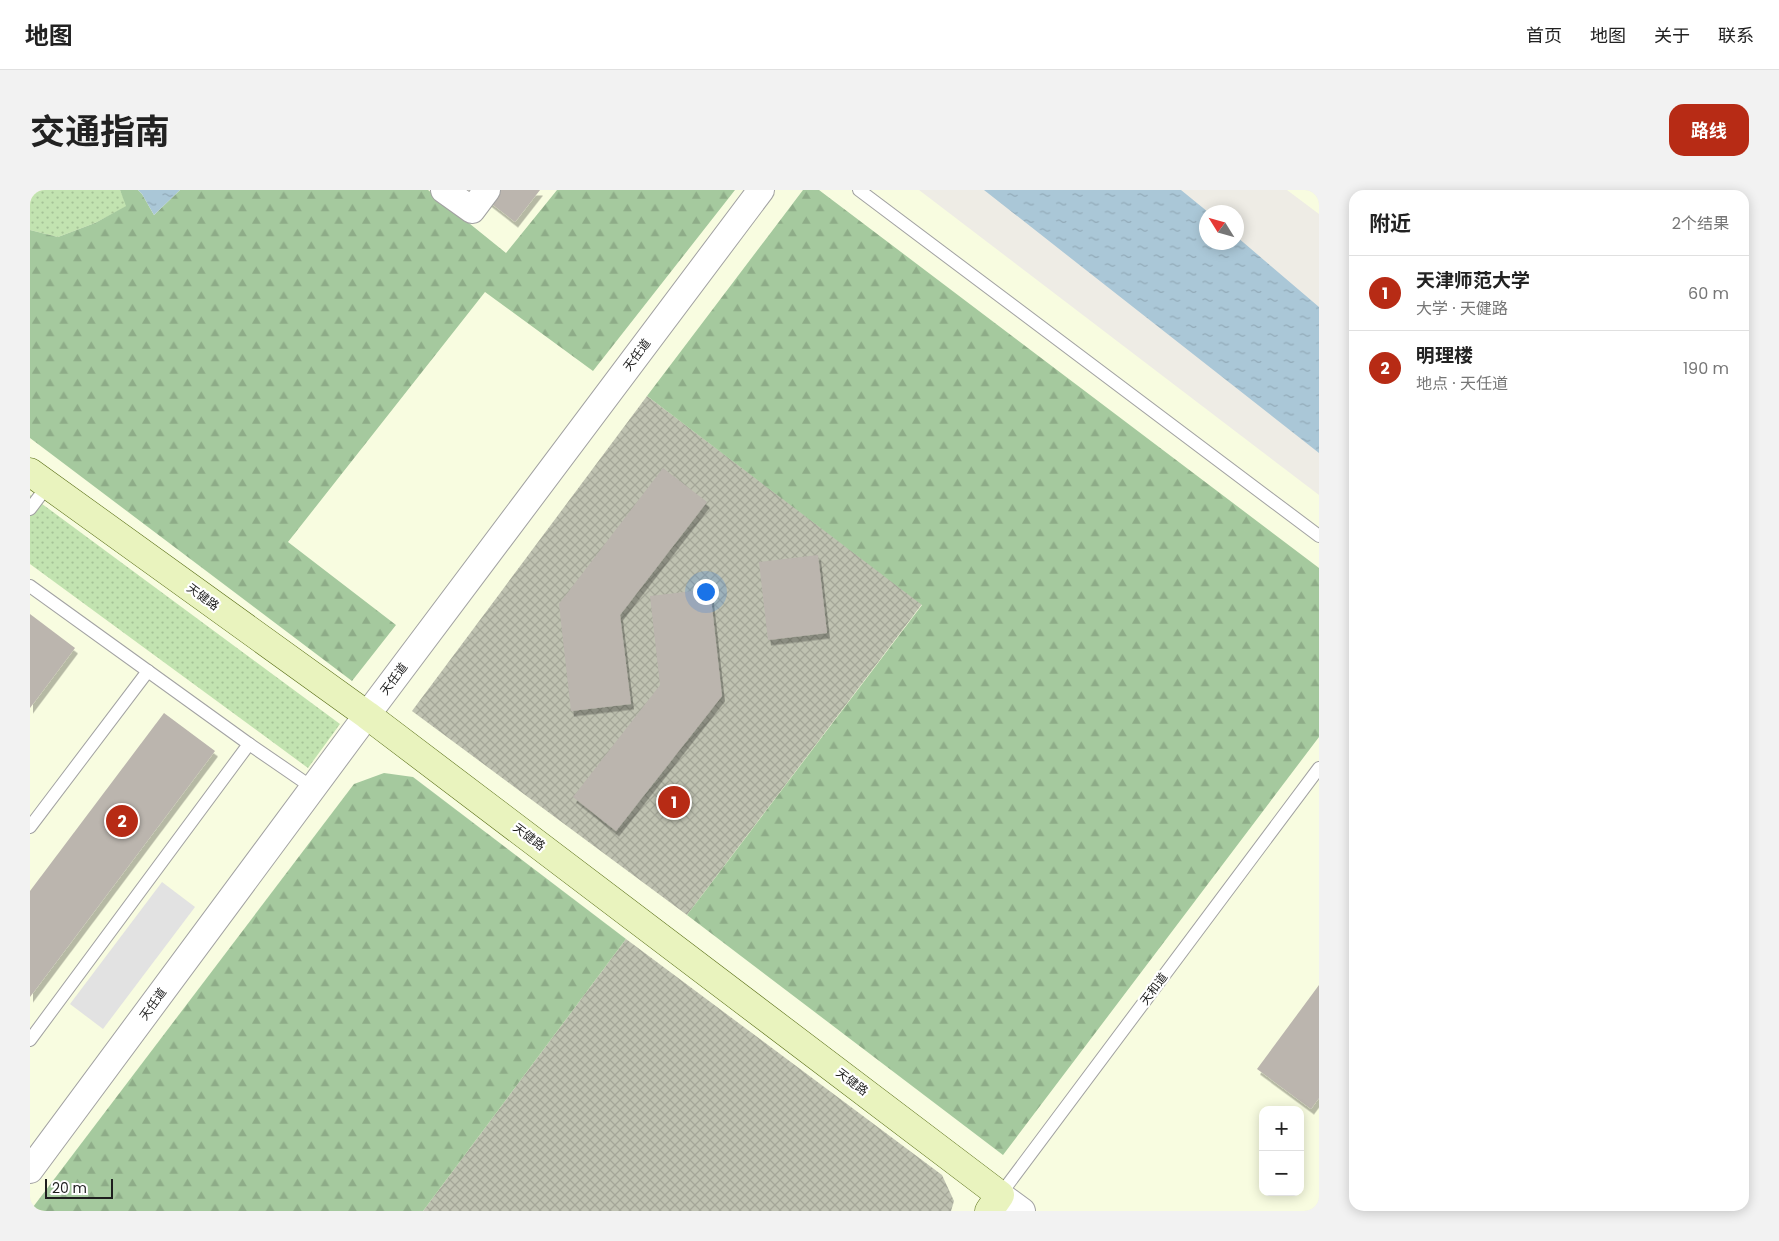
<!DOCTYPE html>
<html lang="zh">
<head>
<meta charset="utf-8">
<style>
  body { margin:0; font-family:Poppins,"Noto Sans SC",sans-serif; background:#f2f2f2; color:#222 }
  .controls { position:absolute; right:15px; bottom:15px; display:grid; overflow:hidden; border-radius:10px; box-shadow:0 2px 12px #0003 }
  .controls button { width:45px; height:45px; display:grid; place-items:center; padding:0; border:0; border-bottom:1px solid #e0e0e0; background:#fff; color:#222; font:25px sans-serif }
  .compass { position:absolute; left:1169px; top:15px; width:45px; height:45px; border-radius:50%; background:#fff; box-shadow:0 2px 12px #0003; rotate:307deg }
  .scale { position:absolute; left:15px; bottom:12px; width:68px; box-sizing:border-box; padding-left:5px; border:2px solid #1e1e1e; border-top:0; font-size:14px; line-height:18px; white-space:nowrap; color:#1e1e1e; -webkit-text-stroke:4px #fff; paint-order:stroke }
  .you { position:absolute; left:675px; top:401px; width:18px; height:18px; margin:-12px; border:4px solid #fff; border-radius:50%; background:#1a73e8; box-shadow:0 0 0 8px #1a73e833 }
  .badge { display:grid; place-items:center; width:32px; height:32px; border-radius:50%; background:#b72b15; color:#fff; font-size:16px; font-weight:700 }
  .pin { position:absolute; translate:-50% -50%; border:2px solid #fff; box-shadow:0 1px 5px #0006 }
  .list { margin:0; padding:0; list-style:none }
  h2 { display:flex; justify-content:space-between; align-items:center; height:65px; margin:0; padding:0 20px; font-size:21px }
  h2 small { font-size:16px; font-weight:400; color:#767676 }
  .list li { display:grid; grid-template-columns:32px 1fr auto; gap:15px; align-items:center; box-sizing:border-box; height:75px; padding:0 20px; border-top:1px solid #e0e0e0 }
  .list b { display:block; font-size:19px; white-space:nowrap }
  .list p { margin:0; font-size:16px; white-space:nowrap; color:#767676 }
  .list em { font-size:16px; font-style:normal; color:#767676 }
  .map { position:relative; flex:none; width:1289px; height:1021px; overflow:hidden; border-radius:15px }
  header { display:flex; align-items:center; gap:30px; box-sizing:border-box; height:70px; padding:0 25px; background:#fff; border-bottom:1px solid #e0e0e0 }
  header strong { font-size:24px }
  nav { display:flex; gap:28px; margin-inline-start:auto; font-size:18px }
  .intro { display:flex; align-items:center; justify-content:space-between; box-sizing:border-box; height:120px; padding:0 30px }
  h1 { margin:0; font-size:35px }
  .button { padding:12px 22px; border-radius:15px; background:#b72b15; color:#fff; font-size:18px; font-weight:700 }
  main { display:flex; gap:30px; padding:0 30px }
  aside { flex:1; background:#fff; border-radius:15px; box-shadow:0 2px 12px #0003 }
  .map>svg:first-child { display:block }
  .education { fill:#f8fce0; fill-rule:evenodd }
  .construction { fill:url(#construction-cross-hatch) }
  .grass { fill:url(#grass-dots) }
  .forest { fill:url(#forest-firs) }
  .parking { fill:#e2e2e2 }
  .water { fill:url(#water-ripples) }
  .building { fill:#bbb5ae; filter:url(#shadow) }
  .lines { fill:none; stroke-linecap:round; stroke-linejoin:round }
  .lane-casing { stroke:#a2a2a2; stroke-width:14 }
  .street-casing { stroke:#a2a2a2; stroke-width:28 }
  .secondary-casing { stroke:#546a10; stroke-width:29 }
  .lane { stroke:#fff; stroke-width:12 }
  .street { stroke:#fff; stroke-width:26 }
  .secondary { stroke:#e9f3be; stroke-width:28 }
  .labels { text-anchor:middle; stroke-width:4.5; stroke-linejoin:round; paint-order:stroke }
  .street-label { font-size:12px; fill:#1e1e1e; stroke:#fff }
</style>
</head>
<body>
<header>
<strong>地图</strong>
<nav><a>首页</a><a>地图</a><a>关于</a><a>联系</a></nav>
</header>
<div class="intro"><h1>交通指南</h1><a class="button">路线</a></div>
<main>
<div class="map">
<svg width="1289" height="1021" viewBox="0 0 1289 1021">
  <defs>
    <pattern id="construction-cross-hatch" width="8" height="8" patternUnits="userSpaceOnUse" patternTransform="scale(1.25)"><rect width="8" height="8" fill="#bfc2b1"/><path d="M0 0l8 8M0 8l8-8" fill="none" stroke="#a4a698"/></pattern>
    <pattern id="grass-dots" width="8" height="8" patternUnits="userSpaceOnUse" patternTransform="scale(1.25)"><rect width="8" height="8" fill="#c2e3b0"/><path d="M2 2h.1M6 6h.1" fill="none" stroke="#a6c297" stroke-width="1.8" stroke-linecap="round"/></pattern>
    <pattern id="forest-firs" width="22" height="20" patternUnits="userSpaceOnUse" patternTransform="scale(1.25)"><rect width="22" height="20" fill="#a5c99e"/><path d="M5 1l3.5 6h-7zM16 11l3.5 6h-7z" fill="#8eac88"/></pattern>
    <pattern id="water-ripples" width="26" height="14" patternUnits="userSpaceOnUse" patternTransform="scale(1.25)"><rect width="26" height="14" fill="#aac7d7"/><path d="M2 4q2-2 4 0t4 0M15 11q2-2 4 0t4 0" fill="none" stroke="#92aab8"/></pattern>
    <filter id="shadow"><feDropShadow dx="3" dy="5.5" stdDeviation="0" flood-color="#0004"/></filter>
  </defs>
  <rect width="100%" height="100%" fill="#eeece5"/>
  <g class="education">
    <path d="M0,0H889L1289,305V1021H0ZM1233,920H1270V1002H1233Z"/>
    <polygon points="1257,0 1289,0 1289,24"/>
  </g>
  <g class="construction">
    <polygon points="617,206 892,414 657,725 382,521"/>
    <polygon points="596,749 912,985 924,1011 921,1021 393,1021"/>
  </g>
  <g class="grass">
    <polygon points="0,0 90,0 97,16 65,33 28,47 0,40"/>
    <polygon points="0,305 310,534 278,578 0,374"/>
  </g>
  <g class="forest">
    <polygon points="90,0 108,0 112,4 124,25 150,0 398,0 476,63 527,0 705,0 563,181 455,102 258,352 366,435 322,491 0,248 0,40 28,47 65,33 96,16"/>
    <polygon points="773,0 789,0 1289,378 1289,547 973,965 657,725 892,415 617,206"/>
    <polygon points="354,583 383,587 596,749 393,1021 0,1021 324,594"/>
  </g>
  <polygon class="parking" points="132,692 165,717 73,839 40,814"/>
  <g class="water">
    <polygon points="108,0 150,0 124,25 112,4"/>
    <polygon points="954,0 1151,0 1178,22 1176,22 1176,52 1206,52 1207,47 1289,117 1289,263"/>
  </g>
  <g class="building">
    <polygon points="466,0 510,0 485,32 458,11"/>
    <polygon points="633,278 677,312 590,425 601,514 541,521 529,414"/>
    <polygon points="788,365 797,443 738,450 729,372"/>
    <polygon points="680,399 692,506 586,641 543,607 630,495 620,406"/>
    <polygon points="0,424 45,458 0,518"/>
    <polygon points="134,523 185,561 0,807 0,701"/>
    <polygon points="1289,795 1289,908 1281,919 1227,879"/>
  </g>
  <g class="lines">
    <defs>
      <g id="lane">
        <polyline points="829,0 1289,346"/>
        <polyline points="0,319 18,295"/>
        <polyline points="0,396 219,554 0,850"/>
        <polyline points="219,554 283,598"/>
        <polyline points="0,637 118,481"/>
        <polyline points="970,1005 1289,578"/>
      </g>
      <g id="street">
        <polyline points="414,0 442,20 457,0"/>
        <polyline points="0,980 337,525 731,0"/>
        <polyline points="970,1005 992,1021"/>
      </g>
      <polyline id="secondary" points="0,282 337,525 970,1005 959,1021"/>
    </defs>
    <use href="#lane" class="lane-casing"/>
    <use href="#street" class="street-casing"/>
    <use href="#secondary" class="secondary-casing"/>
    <use href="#lane" class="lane"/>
    <use href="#street" class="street"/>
    <use href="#secondary" class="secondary"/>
  </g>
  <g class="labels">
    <g class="street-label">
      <text transform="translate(607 165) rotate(-53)" y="4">天任道</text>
      <text transform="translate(173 407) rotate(36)" y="4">天健路</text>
      <text transform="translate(364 489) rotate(-53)" y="4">天任道</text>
      <text transform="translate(499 647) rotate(37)" y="4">天健路</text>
      <text transform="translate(1124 799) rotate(-53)" y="4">天和道</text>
      <text transform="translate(123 814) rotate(-54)" y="4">天任道</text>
      <text transform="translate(822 892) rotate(37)" y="4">天健路</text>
    </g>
  </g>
</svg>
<div class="controls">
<button>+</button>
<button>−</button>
</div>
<svg class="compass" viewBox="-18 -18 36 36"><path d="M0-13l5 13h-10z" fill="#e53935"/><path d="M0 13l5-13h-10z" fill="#767676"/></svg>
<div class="scale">20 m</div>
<div class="you"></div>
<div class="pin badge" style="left:644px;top:612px">1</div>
<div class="pin badge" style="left:92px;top:631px">2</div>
</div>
<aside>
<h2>附近<small>2个结果</small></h2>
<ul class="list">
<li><span class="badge">1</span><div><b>天津师范大学</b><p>大学 · 天健路</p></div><em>60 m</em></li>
<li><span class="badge">2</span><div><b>明理楼</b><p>地点 · 天任道</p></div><em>190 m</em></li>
</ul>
</aside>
</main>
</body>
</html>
